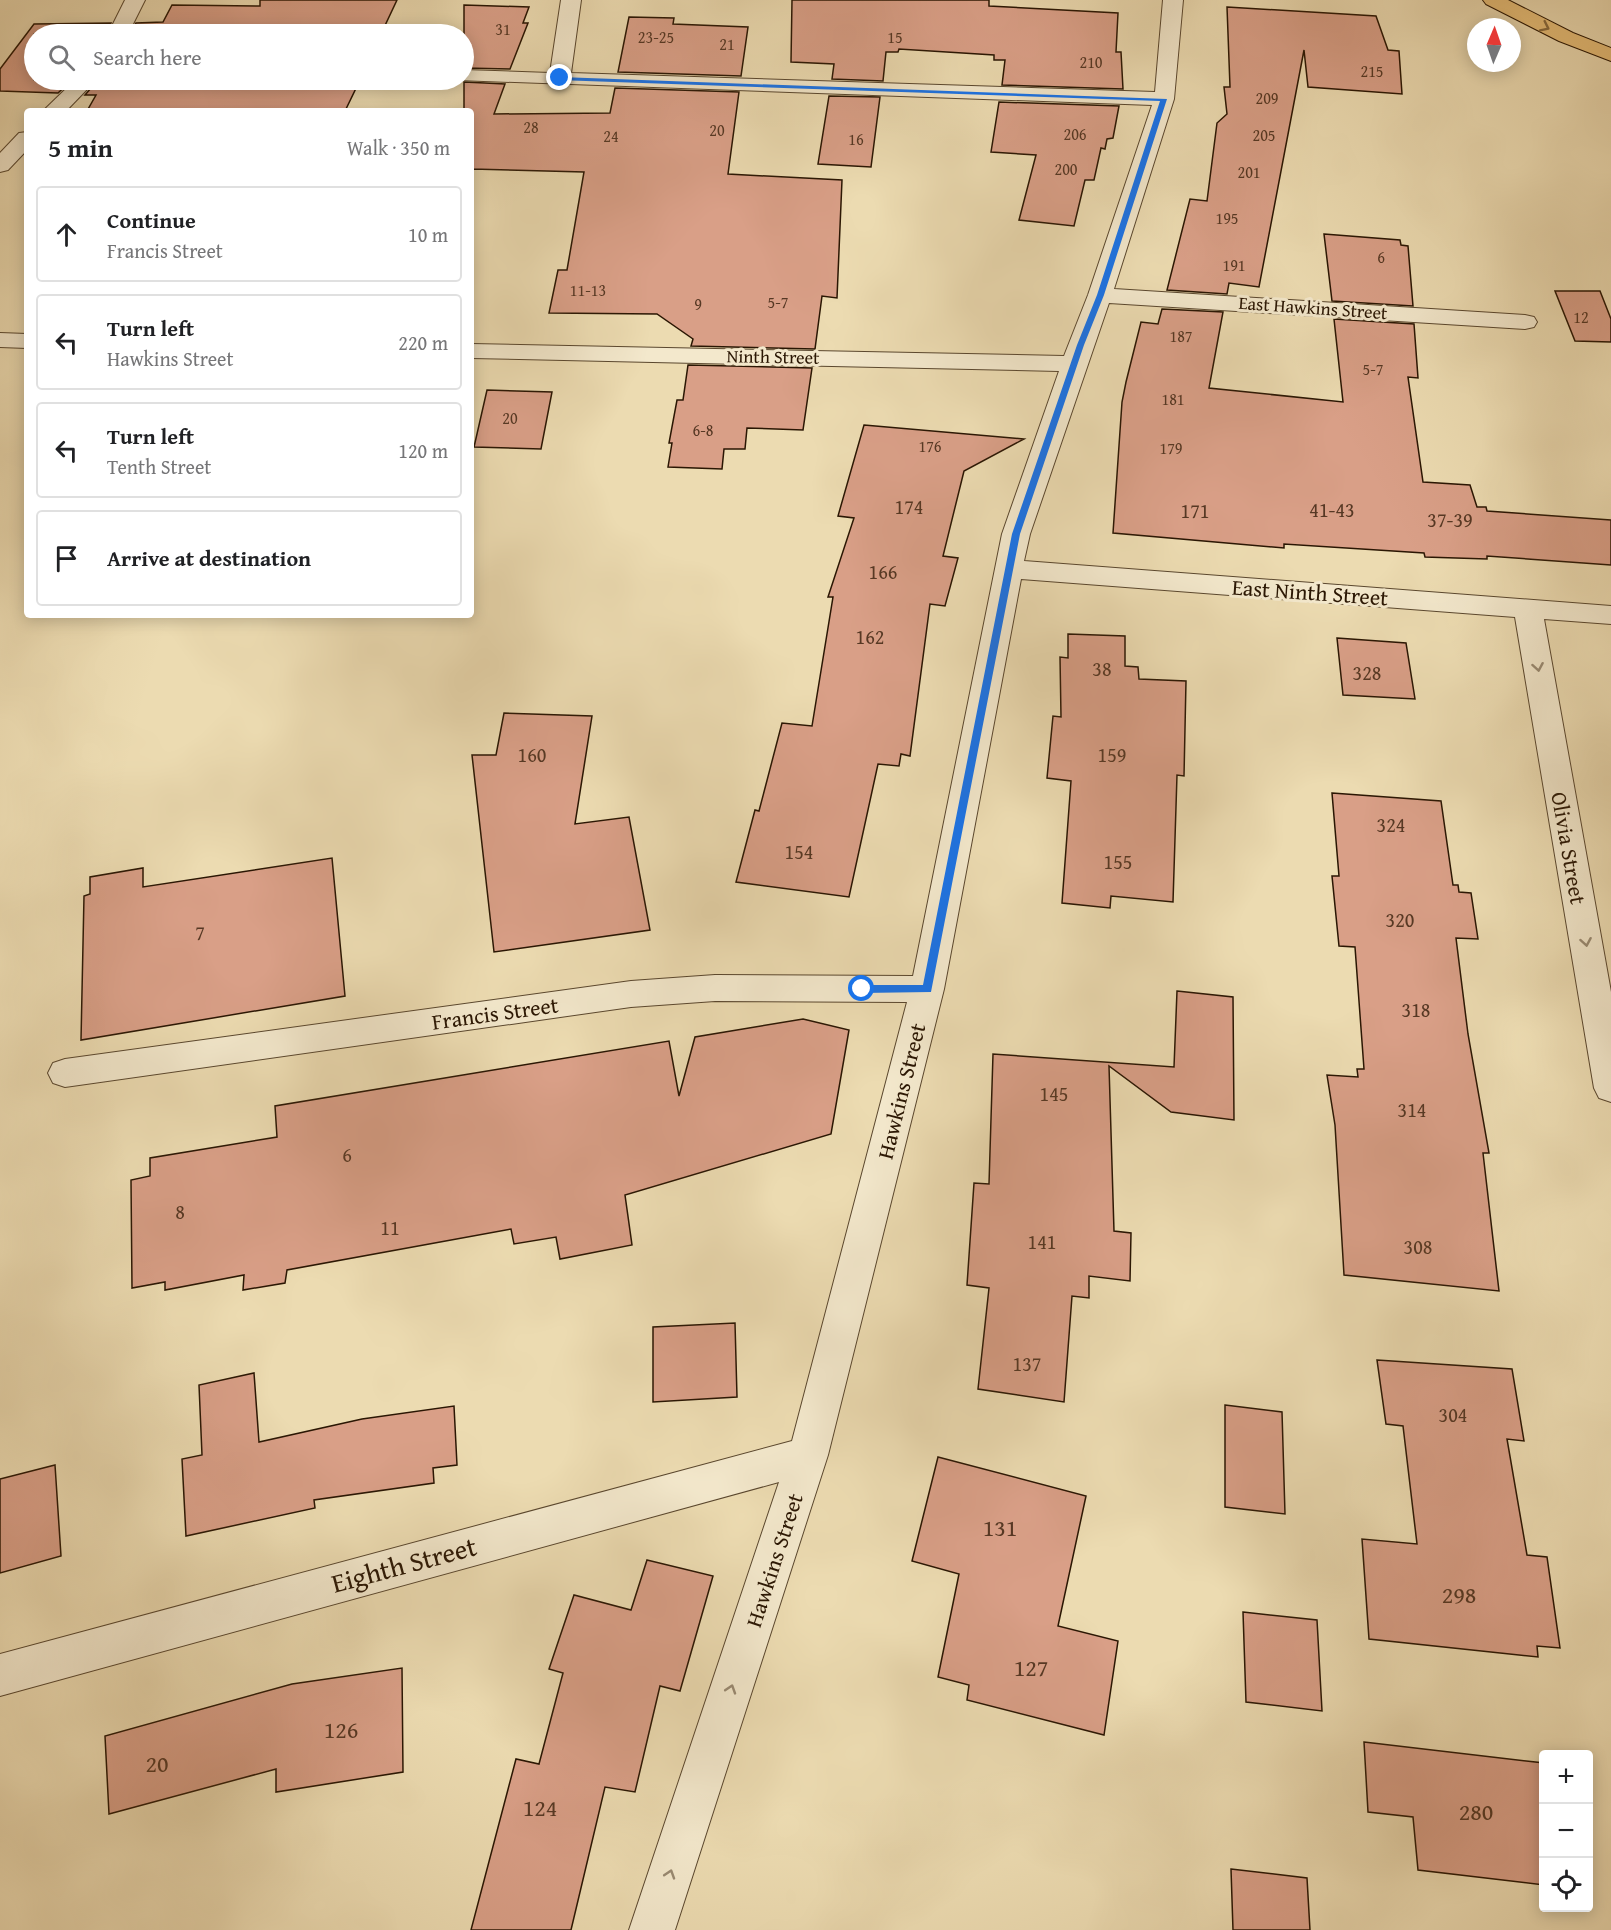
<!DOCTYPE html>
<html lang="en">
<head>
<meta charset="utf-8">
<style>
  body { margin:0; font-family:"Gentium Book Plus",serif; background:#f6f6f6; color:#202124 }
  .controls { position:absolute; right:18px; bottom:18px; display:grid; overflow:hidden; border-radius:6px; box-shadow:0 3px 15px #0003 }
  .controls button { width:54px; height:54px; display:grid; place-items:center; padding:0; border:0; border-bottom:2px solid #e0e0e0; background:#fff; color:#202124; font:30px sans-serif }
  .compass { position:absolute; left:1467px; top:18px; width:54px; height:54px; border-radius:50%; background:#fff; box-shadow:0 3px 15px #0003; rotate:2deg }
  .stop { position:absolute; width:18px; height:18px; margin:-14px; border:4px solid #1a73e8; border-radius:50%; background:#fff }
  .stop.end { background:#1a73e8; border-color:#fff; box-shadow:0 2px 6px #0008 }
  .list { margin:0; padding:0; list-style:none }
  h2 { display:flex; justify-content:space-between; align-items:center; height:78px; margin:0; padding:0 24px; font-size:26px }
  h2 small { font-size:20px; font-weight:400; color:#757577 }
  .list li { display:grid; grid-template-columns:39px 1fr auto; gap:18px; align-items:center; box-sizing:border-box; height:96px; margin:0 12px 12px; padding:0 12px; border:2px solid #e0e0e0; border-radius:6px }
  .list b { display:block; font-size:22px; white-space:nowrap }
  .list p { margin:0; font-size:20px; white-space:nowrap; color:#757577 }
  .list em { font-size:20px; font-style:normal; color:#757577 }
  .icon { flex:none; width:33px; height:33px; fill:none; stroke:currentColor; stroke-width:2; stroke-linecap:round; stroke-linejoin:round }
  .map { position:relative; flex:none; width:1611px; height:1930px; overflow:hidden }
  .search { position:absolute; background:#fff; box-shadow:0 3px 15px #0003; left:24px; top:24px; width:450px; height:66px; display:flex; align-items:center; gap:15px; box-sizing:border-box; padding:0 21px; border-radius:33px; color:#757577; font-size:22px }
  .panel { position:absolute; background:#fff; box-shadow:0 3px 15px #0003; left:24px; top:108px; width:450px; height:510px; border-radius:6px }
  .map>svg:first-child { display:block }
  .building { fill:#d99f87; stroke:#2a1603; stroke-width:1.5 }
  .lines { fill:none; stroke-linecap:round; stroke-linejoin:round }
  .minor-casing { stroke:#5a472e; stroke-width:2 }
  .highway-casing { stroke:#2a1603; stroke-width:2 }
  .minor { fill:#f3e8cc; fill-rule:evenodd }
  .highway { fill:#e6be78; fill-rule:evenodd }
  .oneway { stroke:#886a3e }
  .oneway2 { stroke:#998a72 }
  .route { fill:#1a73e8 }
  .labels { text-anchor:middle; stroke-width:6; stroke-linejoin:round; paint-order:stroke }
  .far-number-label { font-size:16px; fill:#563824 }
  .far-street-label { font-size:18px; fill:#2a1603; stroke:#f3e8cc }
  .number-label { font-size:20px; fill:#563824 }
  .street-label { font-size:22px; fill:#2a1603; stroke:#f3e8cc }
  .near-number-label { font-size:24px; fill:#563824 }
  .near-street-label { font-size:27px; fill:#2a1603; stroke:#f3e8cc }
</style>
</head>
<body>
<div class="map">
<svg width="1611" height="1930" viewBox="0 0 1611 1930">
  <rect width="100%" height="100%" fill="#ecdbb1"/>
  <filter id="stains"><feTurbulence type="fractalNoise" baseFrequency=".00333" numOctaves="4"/><feColorMatrix values="0 0 0 0 .2 0 0 0 0 .09 0 0 0 0 .02 0 0 0 .5 -.17"/></filter>
  <radialGradient id="worn" r=".72"><stop offset=".6" stop-color="#630" stop-opacity="0"/><stop offset="1" stop-color="#630" stop-opacity=".3"/></radialGradient>
  <g class="building">
    <polygon points="260,0 397,0 381,34 130,34 136,23 163,22 172,5 260,6"/>
    <polygon points="792,0 989,0 989,6 1118,13 1116,52 1121,52 1123,89 1002,85 1005,60 994,60 994,55 899,49 898,52 886,52 883,81 832,79 834,64 791,62"/>
    <polygon points="464,5 529,7 523,23 528,23 510,69 464,68"/>
    <polygon points="1227,7 1376,16 1388,50 1399,51 1402,94 1308,87 1304,50 1259,287 1229,283 1227,294 1167,290 1190,199 1207,201 1217,123 1227,114 1224,87 1230,87"/>
    <polygon points="629,17 674,18 673,24 748,27 741,76 618,72"/>
    <polygon points="111,23 106,34 34,34 34,80 72,80 58,93 0,91 0,69 34,24"/>
    <polygon points="98,80 360,80 345,111 87,111 96,95 85,95"/>
    <polygon points="464,82 505,84 494,114 610,113 615,88 739,92 728,174 842,180 837,298 822,296 815,349 691,346 693,339 657,314 549,313 558,270 567,270 584,172 472,169 471,172 471,111 464,111"/>
    <polygon points="829,96 880,97 871,167 818,164"/>
    <polygon points="999,102 1119,106 1113,138 1107,139 1105,149 1101,148 1094,180 1085,180 1074,226 1019,220 1036,155 991,152"/>
    <polygon points="1324,234 1400,240 1401,245 1408,246 1413,306 1332,301"/>
    <polygon points="1555,291 1600,291 1611,319 1611,342 1575,341"/>
    <polygon points="1162,309 1223,312 1209,388 1343,402 1334,319 1414,324 1418,378 1408,377 1423,482 1470,485 1477,507 1486,507 1487,511 1611,520 1611,565 1487,556 1487,559 1425,557 1424,553 1284,544 1284,548 1113,533 1122,402 1126,382 1141,322 1158,324"/>
    <polygon points="688,365 812,368 803,430 747,428 745,449 724,449 722,469 668,467 672,443 669,443 677,400 683,400"/>
    <polygon points="487,390 552,392 541,449 474,447"/>
    <polygon points="864,425 1024,439 964,471 943,556 958,558 945,606 930,604 910,756 901,754 899,766 878,764 849,897 736,882 755,810 759,811 782,723 812,726 833,597 828,597 854,518 838,516"/>
    <polygon points="1068,634 1125,636 1125,666 1138,667 1139,679 1186,681 1184,776 1177,775 1173,902 1111,896 1110,908 1062,903 1071,781 1047,778 1053,716 1061,717 1060,657 1068,658"/>
    <polygon points="1337,638 1406,643 1415,699 1343,695"/>
    <polygon points="504,713 592,716 575,824 629,817 650,930 494,952 472,755 496,755"/>
    <polygon points="1332,793 1441,801 1453,885 1458,885 1459,892 1471,893 1478,939 1456,938 1468,1034 1489,1153 1483,1153 1499,1291 1344,1275 1335,1125 1327,1075 1358,1077 1357,1069 1364,1069 1355,947 1339,946 1332,876 1339,876"/>
    <polygon points="332,858 345,996 81,1040 84,896 90,894 90,877 143,868 143,887"/>
    <polygon points="1177,991 1233,997 1234,1120 1171,1112 1109,1066 1114,1231 1131,1233 1130,1281 1089,1276 1089,1298 1072,1296 1064,1402 978,1389 989,1288 967,1285 974,1183 989,1184 993,1054 1174,1067"/>
    <polygon points="803,1019 849,1030 831,1134 625,1195 632,1245 560,1259 556,1237 514,1244 511,1229 287,1270 285,1283 243,1290 244,1275 165,1290 165,1282 132,1288 131,1180 150,1176 150,1158 277,1137 275,1106 669,1041 679,1096 695,1037"/>
    <polygon points="735,1323 737,1397 653,1402 653,1327"/>
    <polygon points="1377,1360 1512,1369 1524,1441 1507,1439 1527,1555 1547,1557 1560,1648 1537,1646 1538,1657 1369,1639 1362,1539 1417,1544 1403,1426 1386,1424"/>
    <polygon points="254,1373 259,1442 362,1419 454,1406 457,1465 433,1468 434,1483 314,1500 315,1508 186,1536 182,1459 202,1455 199,1385"/>
    <polygon points="1225,1405 1282,1412 1285,1514 1225,1507"/>
    <polygon points="938,1457 1086,1496 1058,1626 1118,1641 1104,1735 967,1700 969,1685 938,1677 959,1574 912,1561"/>
    <polygon points="55,1465 61,1556 0,1573 0,1479"/>
    <polygon points="647,1560 713,1576 680,1691 660,1686 635,1792 605,1787 571,1930 471,1930 516,1759 539,1764 563,1673 549,1669 574,1595 631,1610"/>
    <polygon points="1243,1612 1317,1620 1322,1711 1246,1702"/>
    <polygon points="402,1668 403,1772 276,1792 276,1769 109,1814 105,1736 292,1684"/>
    <polygon points="1364,1742 1544,1763 1544,1885 1418,1870 1413,1817 1368,1812"/>
    <polygon points="1231,1869 1307,1878 1310,1930 1233,1930"/>
  </g>
  <g class="lines">
    <defs>
      <g id="minor">
        <polygon points="125,0 145,0 128,34 108,34"/>
        <polygon points="561,0 581,0 571,73 1155,92 1163,0 1183,0 1174,99 1114,289 1525,315 1534,317 1537,322 1534,327 1525,329 1109,303 1030,534 1024,561 1611,606 1611,624 1544,619 1611,992 1611,1102 1599,1098 1594,1088 1515,617 1021,579 944,989 828,1455 675,1930 629,1930 779,1482 0,1696 0,1654 792,1441 907,1002 715,1001 631,1007 65,1087 53,1083 48,1073 53,1063 65,1059 631,981 715,975 913,976 1002,534 1059,371 471,358 471,344 1064,356 1088,295 1152,105 457,80 464,80 464,70 550,73"/>
        <polygon points="75,80 96,80 66,111 43,111"/>
        <polygon points="27,132 27,150 8,170 0,172 0,153 19,133"/>
        <polygon points="0,333 27,334 27,348 0,347"/>
      </g>
      <polygon id="highway" points="1483,0 1508,0 1573,33 1611,48 1611,61 1559,41 1486,4"/>
    </defs>
    <use href="#minor" class="minor-casing"/>
    <use href="#highway" class="highway-casing"/>
    <use href="#minor" class="minor"/>
    <use href="#highway" class="highway"/>
  </g>
  <defs><path id="oneway-chevron" d="M-2-3.5L2.5 0L-2 3.5" fill="none" stroke-width="1.6" stroke-linecap="round" stroke-linejoin="round" transform="scale(1.5)"/></defs>
  <use class="oneway" href="#oneway-chevron" transform="translate(1545 27) rotate(26)"/>
  <g class="oneway2">
    <use href="#oneway-chevron" transform="translate(1538 667) rotate(80)"/>
    <use href="#oneway-chevron" transform="translate(1586 942) rotate(80)"/>
    <use href="#oneway-chevron" transform="translate(731 1689) rotate(-72)"/>
    <use href="#oneway-chevron" transform="translate(670 1874) rotate(-72)"/>
  </g>
  <polygon class="route" points="560,77 1167,99 1104,295 1084,345 1020,534 931,992 862,993 857,989 862,985 923,985 1012,534 1077,345 1097,295 1160,101 557,80"/>
  <g class="labels">
    <g class="far-number-label">
      <text x="503" y="35">31</text>
      <text x="656" y="43">23-25</text>
      <text x="895" y="43">15</text>
      <text x="727" y="50">21</text>
      <text x="1091" y="68">210</text>
      <text x="1372" y="77">215</text>
      <text x="1267" y="104">209</text>
      <text x="531" y="133">28</text>
      <text x="717" y="136">20</text>
      <text x="1075" y="140">206</text>
      <text x="1264" y="141">205</text>
      <text x="611" y="142">24</text>
      <text x="856" y="145">16</text>
      <text x="1066" y="175">200</text>
      <text x="1249" y="178">201</text>
      <text x="1227" y="224">195</text>
      <text x="1381" y="263">6</text>
      <text x="1234" y="271">191</text>
      <text x="588" y="296">11-13</text>
      <text x="778" y="308">5-7</text>
      <text x="698" y="310">9</text>
      <text x="1581" y="323">12</text>
      <text x="1181" y="342">187</text>
      <text x="1373" y="375">5-7</text>
      <text x="1173" y="405">181</text>
      <text x="510" y="424">20</text>
      <text x="703" y="436">6-8</text>
      <text x="930" y="452">176</text>
      <text x="1171" y="454">179</text>
    </g>
    <g class="far-street-label">
      <text transform="translate(1313 308) rotate(4)" y="6">East Hawkins Street</text>
      <text transform="translate(773 357) rotate(1)" y="6">Ninth Street</text>
    </g>
    <g class="number-label">
      <text x="909" y="514">174</text>
      <text x="1332" y="517">41-43</text>
      <text x="1195" y="518">171</text>
      <text x="1450" y="527">37-39</text>
      <text x="883" y="579">166</text>
      <text x="870" y="644">162</text>
      <text x="1102" y="676">38</text>
      <text x="1367" y="680">328</text>
      <text x="532" y="762">160</text>
      <text x="1112" y="762">159</text>
      <text x="1391" y="832">324</text>
      <text x="799" y="859">154</text>
      <text x="1118" y="869">155</text>
      <text x="1400" y="927">320</text>
      <text x="200" y="940">7</text>
      <text x="1416" y="1017">318</text>
      <text x="1054" y="1101">145</text>
      <text x="1412" y="1117">314</text>
      <text x="347" y="1162">6</text>
      <text x="180" y="1219">8</text>
      <text x="390" y="1235">11</text>
      <text x="1042" y="1249">141</text>
      <text x="1418" y="1254">308</text>
      <text x="1027" y="1371">137</text>
      <text x="1453" y="1422">304</text>
    </g>
    <g class="street-label">
      <text transform="translate(1310 592) rotate(4)" y="8">East Ninth Street</text>
      <text transform="translate(1569 848) rotate(80)" y="8">Olivia Street</text>
      <text transform="translate(495 1013) rotate(-8)" y="8">Francis Street</text>
      <text transform="translate(901 1091) rotate(-76)" y="8">Hawkins Street</text>
      <text transform="translate(774 1560) rotate(-72)" y="8">Hawkins Street</text>
    </g>
    <g class="near-number-label">
      <text x="1000" y="1536">131</text>
      <text x="1459" y="1603">298</text>
      <text x="1031" y="1676">127</text>
      <text x="341" y="1738">126</text>
      <text x="157" y="1772">20</text>
      <text x="540" y="1816">124</text>
      <text x="1476" y="1820">280</text>
    </g>
    <g class="near-street-label">
      <text transform="translate(404 1565) rotate(-15)" y="9">Eighth Street</text>
    </g>
  </g>
  <rect width="100%" height="100%" filter="url(#stains)"/>
  <rect width="100%" height="100%" fill="url(#worn)"/>
</svg>
<div class="controls">
<button>+</button>
<button>−</button>
<button><svg class="icon" aria-label="locate" viewBox="0 0 24 24"><circle cx="12" cy="12" r="6"/><path d="M12 2v4M12 18v4M2 12h4M18 12h4"/></svg></button>
</div>
<svg class="compass" viewBox="-18 -18 36 36"><path d="M0-13l5 13h-10z" fill="#e53935"/><path d="M0 13l5-13h-10z" fill="#757577"/></svg>
<div class="stop" style="left:862px;top:989px"></div>
<div class="stop end" style="left:560px;top:78px"></div>
<div class="search"><svg class="icon" aria-label="search" viewBox="0 0 24 24"><circle cx="10" cy="10" r="6"/><path d="M15 15l6 6"/></svg>Search here</div>
<section class="panel">
<h2>5 min<small>Walk · 350 m</small></h2>
<ul class="list">
<li><svg class="icon" aria-label="ahead" viewBox="0 0 24 24"><path d="M12 20V5M6 11l6-6 6 6"/></svg><div><b>Continue</b><p>Francis Street</p></div><em>10 m</em></li>
<li><svg class="icon" aria-label="left" viewBox="0 0 24 24"><path d="M17 20v-9H6M10 6l-5 5 5 5"/></svg><div><b>Turn left</b><p>Hawkins Street</p></div><em>220 m</em></li>
<li><svg class="icon" aria-label="left" viewBox="0 0 24 24"><path d="M17 20v-9H6M10 6l-5 5 5 5"/></svg><div><b>Turn left</b><p>Tenth Street</p></div><em>120 m</em></li>
<li><svg class="icon" aria-label="arrive" viewBox="0 0 24 24"><path d="M6 21V4h12l-3 4 3 4H6"/></svg><div><b>Arrive at destination</b></div></li>
</ul>
</section>
</div>
</body>
</html>
